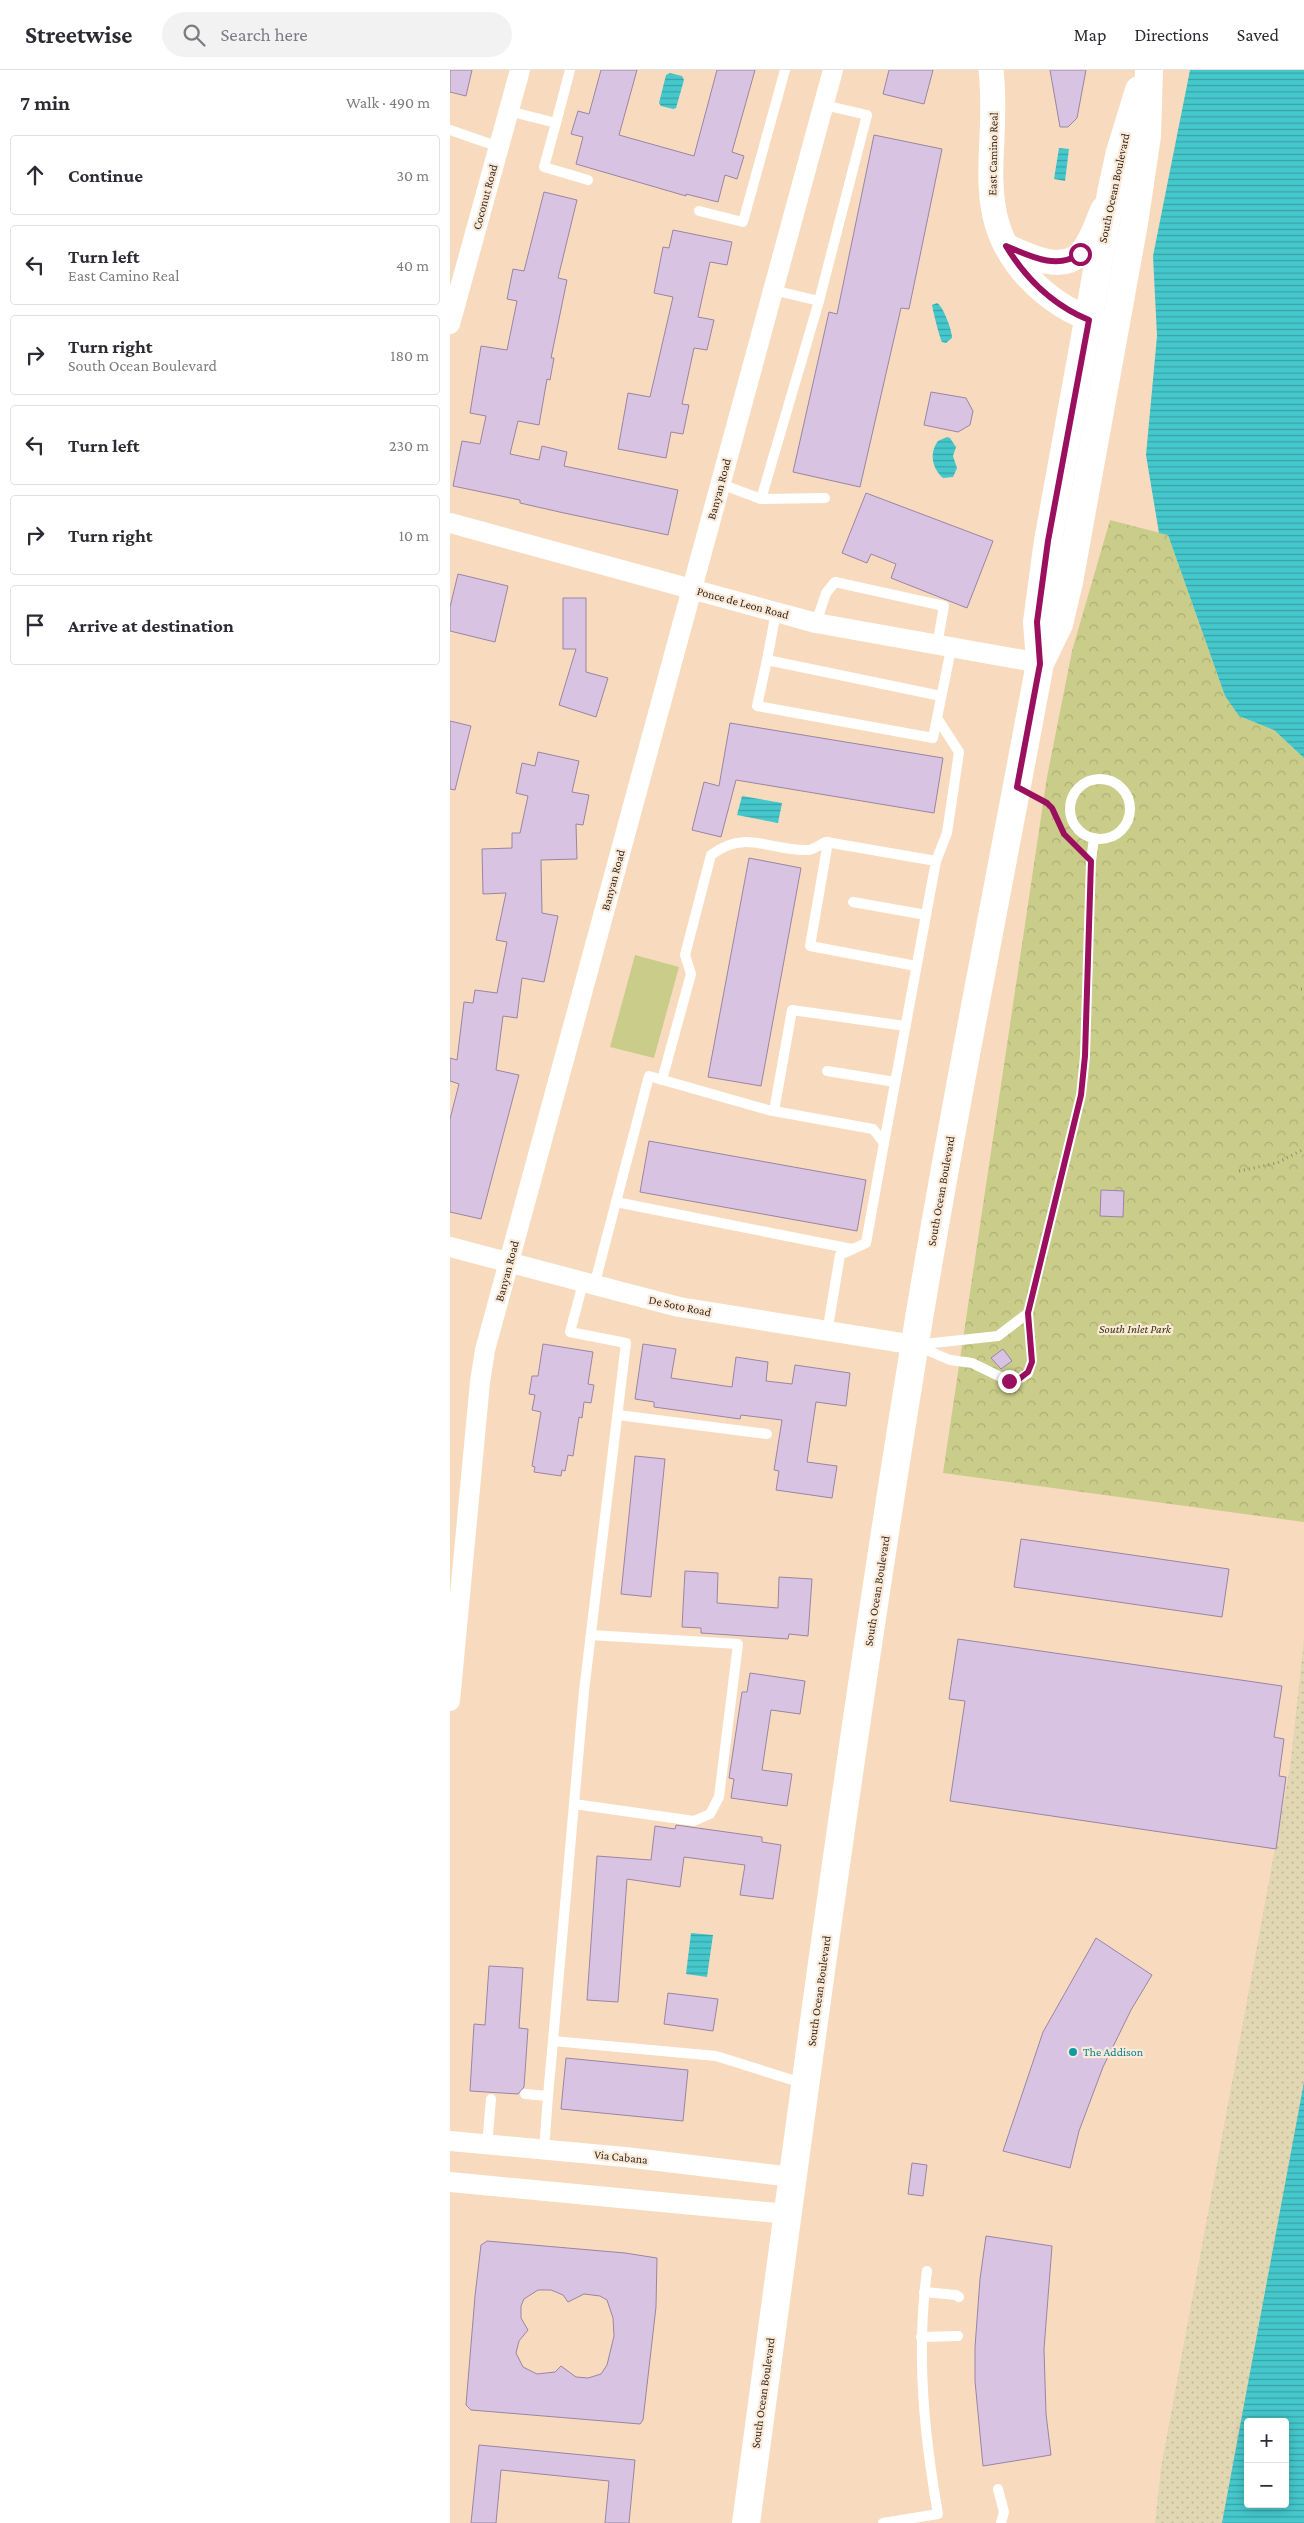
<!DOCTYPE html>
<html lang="en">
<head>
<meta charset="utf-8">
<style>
  body { margin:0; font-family:"Crimson Pro",serif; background:#f2f2f3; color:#2b2b33 }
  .controls { position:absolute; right:15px; bottom:15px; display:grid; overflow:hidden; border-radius:5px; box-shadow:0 2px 12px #0003 }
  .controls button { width:45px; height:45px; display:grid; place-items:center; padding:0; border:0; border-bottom:1px solid #e1e1e2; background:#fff; color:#2b2b33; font:25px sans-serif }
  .stop { position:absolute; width:15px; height:15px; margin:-11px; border:4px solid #9b0f5f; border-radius:50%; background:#fff }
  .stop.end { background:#9b0f5f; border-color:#fff; box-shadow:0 1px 5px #0008 }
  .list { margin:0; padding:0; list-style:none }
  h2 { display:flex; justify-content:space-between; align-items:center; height:65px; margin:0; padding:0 20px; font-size:21px }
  h2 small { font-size:16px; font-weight:400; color:#7c7c81 }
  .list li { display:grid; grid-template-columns:32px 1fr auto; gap:15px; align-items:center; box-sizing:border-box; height:80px; margin:0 10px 10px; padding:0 10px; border:1px solid #e1e1e2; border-radius:5px }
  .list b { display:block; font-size:19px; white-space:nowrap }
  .list p { margin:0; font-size:16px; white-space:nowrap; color:#7c7c81 }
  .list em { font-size:16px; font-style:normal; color:#7c7c81 }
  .icon { flex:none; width:28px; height:28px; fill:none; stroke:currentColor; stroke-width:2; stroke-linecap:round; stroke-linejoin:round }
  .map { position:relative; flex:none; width:854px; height:2453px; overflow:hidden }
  header { display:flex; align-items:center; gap:30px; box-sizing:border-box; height:70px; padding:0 25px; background:#fff; border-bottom:1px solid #e1e1e2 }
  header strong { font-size:24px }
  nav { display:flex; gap:28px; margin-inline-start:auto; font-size:18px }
  .search { width:350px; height:45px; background:#f2f2f3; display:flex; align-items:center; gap:12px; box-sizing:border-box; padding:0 18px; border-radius:28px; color:#7c7c81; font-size:19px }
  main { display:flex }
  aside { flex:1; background:#fff }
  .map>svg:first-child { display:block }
  .grass { fill:#cacc89 }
  .sand { fill:url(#sand-dots); fill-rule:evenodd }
  .park { fill:url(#park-crowns) }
  .water { fill:url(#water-rules); fill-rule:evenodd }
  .building { fill:#d8c3e3; stroke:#9985a3; fill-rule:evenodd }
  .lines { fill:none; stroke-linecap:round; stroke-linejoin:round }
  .path { stroke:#9c8773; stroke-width:3; stroke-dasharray:1 4; stroke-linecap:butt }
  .service { stroke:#fff; stroke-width:10 }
  .minor { stroke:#fff; stroke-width:20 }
  .tertiary { stroke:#fff; stroke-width:25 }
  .secondary { stroke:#fff; stroke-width:28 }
  .route { stroke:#9b0f5f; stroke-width:6 }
  .culture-dot { fill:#0f9aa8; stroke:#fcead9; stroke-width:2 }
  .labels { text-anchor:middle; stroke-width:4.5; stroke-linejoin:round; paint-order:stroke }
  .street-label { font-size:12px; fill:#34291e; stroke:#fcead9 }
  .park-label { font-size:12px; font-style:italic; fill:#31320b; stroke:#fcead9 }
  .culture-label { font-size:12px; fill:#0d838f; stroke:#fcead9; text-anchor:start }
</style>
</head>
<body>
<header>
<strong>Streetwise</strong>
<div class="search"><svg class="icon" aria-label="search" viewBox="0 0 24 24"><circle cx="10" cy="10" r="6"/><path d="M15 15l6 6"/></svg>Search here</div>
<nav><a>Map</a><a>Directions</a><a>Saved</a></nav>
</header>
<main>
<aside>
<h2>7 min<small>Walk · 490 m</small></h2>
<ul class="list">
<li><svg class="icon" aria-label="ahead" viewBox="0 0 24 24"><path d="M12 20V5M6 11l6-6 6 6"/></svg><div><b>Continue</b></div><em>30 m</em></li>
<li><svg class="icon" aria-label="left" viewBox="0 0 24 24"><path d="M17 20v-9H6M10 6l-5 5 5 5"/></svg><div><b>Turn left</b><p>East Camino Real</p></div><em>40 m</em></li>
<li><svg class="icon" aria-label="right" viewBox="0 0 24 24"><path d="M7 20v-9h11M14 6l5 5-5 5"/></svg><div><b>Turn right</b><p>South Ocean Boulevard</p></div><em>180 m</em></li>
<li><svg class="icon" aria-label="left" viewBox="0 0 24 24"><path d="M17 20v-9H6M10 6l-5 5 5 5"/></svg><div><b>Turn left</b></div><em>230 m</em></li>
<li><svg class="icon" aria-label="right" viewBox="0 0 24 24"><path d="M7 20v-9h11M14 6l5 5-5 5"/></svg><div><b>Turn right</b></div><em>10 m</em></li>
<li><svg class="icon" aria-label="arrive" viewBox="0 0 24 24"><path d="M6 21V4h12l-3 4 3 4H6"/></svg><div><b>Arrive at destination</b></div></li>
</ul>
</aside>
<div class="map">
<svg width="854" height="2453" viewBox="0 0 854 2453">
  <defs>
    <pattern id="sand-dots" width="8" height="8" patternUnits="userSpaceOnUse" patternTransform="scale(1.25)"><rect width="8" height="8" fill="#e1d7b2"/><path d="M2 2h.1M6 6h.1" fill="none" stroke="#c2b999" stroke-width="1.8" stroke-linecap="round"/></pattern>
    <pattern id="park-crowns" width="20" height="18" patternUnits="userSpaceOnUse" patternTransform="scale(1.25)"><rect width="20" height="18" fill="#cacc89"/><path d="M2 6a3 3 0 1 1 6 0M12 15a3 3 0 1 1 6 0" fill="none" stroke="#aeaf76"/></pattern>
    <pattern id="water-rules" width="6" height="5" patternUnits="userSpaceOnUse" patternTransform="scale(1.25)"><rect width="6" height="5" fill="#45c8cc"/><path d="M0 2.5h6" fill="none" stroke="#3aa2a5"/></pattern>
  </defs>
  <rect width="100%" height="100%" fill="#f8dbbe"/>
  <polygon class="grass" points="185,885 229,897 204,988 160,977"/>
  <path class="sand" d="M854,1570V2453H705L711,2398L840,1697ZM798,2352H835V2434H798Z"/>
  <polygon class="park" points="660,450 718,465 775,626 789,646 824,660 854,688 854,1452 493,1403 597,707 622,581"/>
  <g class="water">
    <polygon points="740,0 854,0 854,688 824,660 789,646 775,626 718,465 709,463 696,385 707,266 703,186"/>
    <polygon points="220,3 232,6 234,10 226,38 223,39 211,36 209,33 216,5"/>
    <polygon points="609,78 619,79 615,111 604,109"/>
    <path d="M487,233C493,236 502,260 502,268L496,273L492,272C489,266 483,241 482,235Z"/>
    <path d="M497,367L500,368L506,377L503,386L507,398L503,407L493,408C482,398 479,383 488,371Z"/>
    <polygon points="292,726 332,733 328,753 287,745"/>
    <polygon points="241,1863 263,1865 257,1907 236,1904"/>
    <path d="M854,2012V2453H772ZM798,2352H835V2434H798Z"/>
  </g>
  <g class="building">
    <polygon points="0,0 22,0 16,26 0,22"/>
    <polygon points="151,0 187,0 169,65 244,86 267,0 305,0 282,82 294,86 287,109 275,105 268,132 236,124 236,126 126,94 133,67 121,64 128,41 139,44"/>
    <polygon points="439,0 483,0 474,34 433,24"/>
    <polygon points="600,0 636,0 627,48 618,57 610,57"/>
    <polygon points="424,65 492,79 459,239 451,238 410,417 343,402 379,242 387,244"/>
    <polygon points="94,122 127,130 108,208 117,210 101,288 104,288 100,310 97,309 89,355 68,351 60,384 89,390 92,376 117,382 114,396 228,420 218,465 114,443 70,433 70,430 3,416 12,371 30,374 36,346 20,343 31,276 57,280 67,231 57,229 63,199 74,201"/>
    <polygon points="223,160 282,172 277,195 260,192 248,247 264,250 257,280 244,278 232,334 239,335 233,364 221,362 216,388 168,379 178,323 200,327 223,227 204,223 213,177 219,178"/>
    <polygon points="481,322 516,328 523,341 520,355 508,362 474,355"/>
    <polygon points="416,423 543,471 517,538 441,508 446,494 421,484 417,493 392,483"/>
    <polygon points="8,504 58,516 45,572 0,561 0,537"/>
    <polygon points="113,528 136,528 136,602 158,608 146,647 109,635 126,579 113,579"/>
    <polygon points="0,651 21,656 5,720 0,719"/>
    <polygon points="280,653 493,688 484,743 286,710 271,767 242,760 254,712 269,716"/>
    <polygon points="88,682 129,691 122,722 139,725 133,755 126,754 127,789 91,790 92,843 108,846 94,912 72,908 67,948 53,946 46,1000 69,1005 31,1149 0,1142 0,1049 9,1014 0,1011 0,988 7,990 14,932 23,933 25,920 47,923 57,872 46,870 56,823 33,824 32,779 62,778 62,763 70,763 78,726 66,723 72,693 85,696"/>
    <polygon points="299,788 351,798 311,1016 258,1007"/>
    <polygon points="199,1071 416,1110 407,1161 190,1122"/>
    <polygon points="651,1120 674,1121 673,1147 650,1146"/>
    <polygon points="93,1274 143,1282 138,1314 144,1315 141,1333 134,1332 132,1348 129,1347 123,1386 118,1385 115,1401 112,1400 111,1406 84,1402 85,1397 82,1396 91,1342 82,1340 85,1325 79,1324 82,1306 88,1306"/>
    <polygon points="193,1274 226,1279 221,1308 282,1317 286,1287 318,1292 316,1311 342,1314 345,1295 400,1303 396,1336 366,1332 357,1392 387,1396 382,1428 326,1420 329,1401 324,1400 332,1350 291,1345 290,1349 204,1337 204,1332 185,1329"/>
    <polygon points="553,1279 562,1291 551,1299 541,1288"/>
    <polygon points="185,1386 215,1389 201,1527 171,1524"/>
    <polygon points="571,1469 779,1499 772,1547 564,1517"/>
    <polygon points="235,1501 268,1503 267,1533 328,1538 329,1507 362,1509 358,1566 339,1564 338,1569 251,1563 251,1558 232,1557"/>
    <polygon points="508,1569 832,1616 824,1667 834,1669 829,1706 836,1707 826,1779 500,1731 515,1631 499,1629"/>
    <polygon points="300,1603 355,1611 350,1644 321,1640 312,1700 342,1704 337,1736 281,1728 284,1709 279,1708 292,1622 297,1622"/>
    <polygon points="226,1755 312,1767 312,1772 331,1775 323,1829 290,1825 295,1795 234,1787 230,1817 177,1809 168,1932 137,1930 147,1786 201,1790 205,1756 225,1759"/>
    <polygon points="646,1868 702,1905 681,1940 653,1997 629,2061 620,2098 553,2081 593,1962"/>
    <polygon points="39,1896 73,1898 69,1958 78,1959 74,2017 68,2024 20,2021 24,1954 35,1955"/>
    <polygon points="218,1923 268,1929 263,1961 214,1954"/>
    <polygon points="116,1988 238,2000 233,2051 111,2039"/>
    <polygon points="462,2093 477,2095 473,2126 458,2124"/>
    <polygon points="536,2166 602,2176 594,2279 596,2344 601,2385 533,2396 525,2311 525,2277 530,2209"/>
    <path d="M37,2171L175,2183L207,2188L206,2237L193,2350L190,2354L21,2340L16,2335L25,2226L31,2175ZM88,2220H101L113,2225L118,2232L134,2224L150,2226L157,2230L163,2248L164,2266L157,2295L151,2304L138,2308L126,2307L111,2296L105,2302L87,2304L73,2297L66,2283L69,2271L78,2260L71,2248V2236L74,2229Z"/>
    <polygon points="29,2375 185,2390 179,2453 155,2453 159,2411 51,2400 46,2453 21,2453"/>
  </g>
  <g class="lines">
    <g class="path">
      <polyline points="588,728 603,738 614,764 629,780"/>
      <polyline points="851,919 854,919"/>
      <polyline points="789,1101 827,1093 854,1079"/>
    </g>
    <g class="service">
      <polyline points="59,41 106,53 120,0"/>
      <polyline points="106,53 94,97 138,110"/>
      <polyline points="0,60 49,77"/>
      <polyline points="249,141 293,152 335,0"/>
      <polyline points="369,231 417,45 374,35"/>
      <polyline points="271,414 311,429 375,428"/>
      <polyline points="311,429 369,231 323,220"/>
      <polyline points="366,553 376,523 385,512 494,536 487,576"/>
      <polyline points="317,590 326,542"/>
      <polyline points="487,648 483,668 307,636 317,590 491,626"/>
      <circle cx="650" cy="739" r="30"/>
      <polyline points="378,772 360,876 466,896"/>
      <polyline points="486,791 497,763 509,682 487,648 501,579"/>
      <polyline points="403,832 476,845"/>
      <polyline points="377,1001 445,1012"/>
      <path d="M212,1010L241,904L235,885L261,785C296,758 322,782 359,780C364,779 371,774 376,772L486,791L434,1073"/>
      <polyline points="324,1041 342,940 455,956"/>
      <polyline points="166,1132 402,1179"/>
      <polyline points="144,1216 199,1006 318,1040 423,1059 434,1073 416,1173 390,1185 377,1263"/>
      <polyline points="578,1243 631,1025 635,986 641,791 644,768"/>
      <polygon points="578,1243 582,1291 578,1303 569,1309 559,1311 522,1293 500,1290 465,1275 548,1266"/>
      <polyline points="168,1345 317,1364"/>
      <polyline points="124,1734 244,1751 260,1744 269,1727 288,1574 141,1565"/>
      <polyline points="103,1971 134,1621 176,1273 120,1262 133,1213"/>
      <polyline points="75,2024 98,2026 94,2080"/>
      <polyline points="98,2026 103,1971 266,1986 355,2014"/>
      <polyline points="37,2075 41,2029"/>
      <polyline points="474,2222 506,2225 509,2227"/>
      <polyline points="471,2267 508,2266"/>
      <polyline points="548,2419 554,2442 551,2453"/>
      <path d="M433,2453L488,2444C474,2364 466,2283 477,2201"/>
    </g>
    <g class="minor">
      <polyline points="0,254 70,0"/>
      <polyline points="0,453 366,553 590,593"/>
      <polyline points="0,1177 229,1237 465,1275"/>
      <polyline points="0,1631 30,1312 35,1280 383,0"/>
      <polyline points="0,2071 175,2087 342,2107"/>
      <polyline points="0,2112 338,2144"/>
    </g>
    <g class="tertiary">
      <path d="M541,0C551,81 516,149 586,215C607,235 630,248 658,254"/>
      <path d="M556,176C576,185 610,203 630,184C641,173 647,153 653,139"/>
    </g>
    <g class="secondary">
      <polyline points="590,592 587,552 598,471 662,118 670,82 689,20"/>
      <path d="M296,2453C349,2059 401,1665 465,1273C502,1046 548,820 590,593L609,554L619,512L684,153L697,66L699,0"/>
    </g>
  </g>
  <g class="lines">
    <path class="route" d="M559,1311L569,1309L578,1302L582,1292L578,1243L631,1025L635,986L641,791L614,764L602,738L597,733L567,717L590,594L587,552L598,471L639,250C603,235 576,209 556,176C580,186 606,200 630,184"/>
  </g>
  <circle class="culture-dot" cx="623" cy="1982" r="5"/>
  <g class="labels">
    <g class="street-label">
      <text transform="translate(543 84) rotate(-89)" y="4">East Camino Real</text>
      <text transform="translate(664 118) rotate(-78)" y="4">South Ocean Boulevard</text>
      <text transform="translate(35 127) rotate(-75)" y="4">Coconut Road</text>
      <text transform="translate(269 419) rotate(-75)" y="4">Banyan Road</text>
      <text transform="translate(293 533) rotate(15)" y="4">Ponce de Leon Road</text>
      <text transform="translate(163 810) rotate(-75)" y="4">Banyan Road</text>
      <text transform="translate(491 1121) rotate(-80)" y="4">South Ocean Boulevard</text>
      <text transform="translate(57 1201) rotate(-75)" y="4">Banyan Road</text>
      <text transform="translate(230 1236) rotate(12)" y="4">De Soto Road</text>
      <text transform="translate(427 1521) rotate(-81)" y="4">South Ocean Boulevard</text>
      <text transform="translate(369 1921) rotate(-82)" y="4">South Ocean Boulevard</text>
      <text transform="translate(171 2087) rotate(6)" y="4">Via Cabana</text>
      <text transform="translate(313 2323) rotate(-82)" y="4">South Ocean Boulevard</text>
    </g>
    <g class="park-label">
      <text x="685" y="1263">South Inlet Park</text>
    </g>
    <g class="culture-label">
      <text x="633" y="1986">The Addison</text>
    </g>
  </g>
</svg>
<div class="controls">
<button>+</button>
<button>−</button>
</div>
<div class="stop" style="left:630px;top:184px"></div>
<div class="stop end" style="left:559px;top:1311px"></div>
</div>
</main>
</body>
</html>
